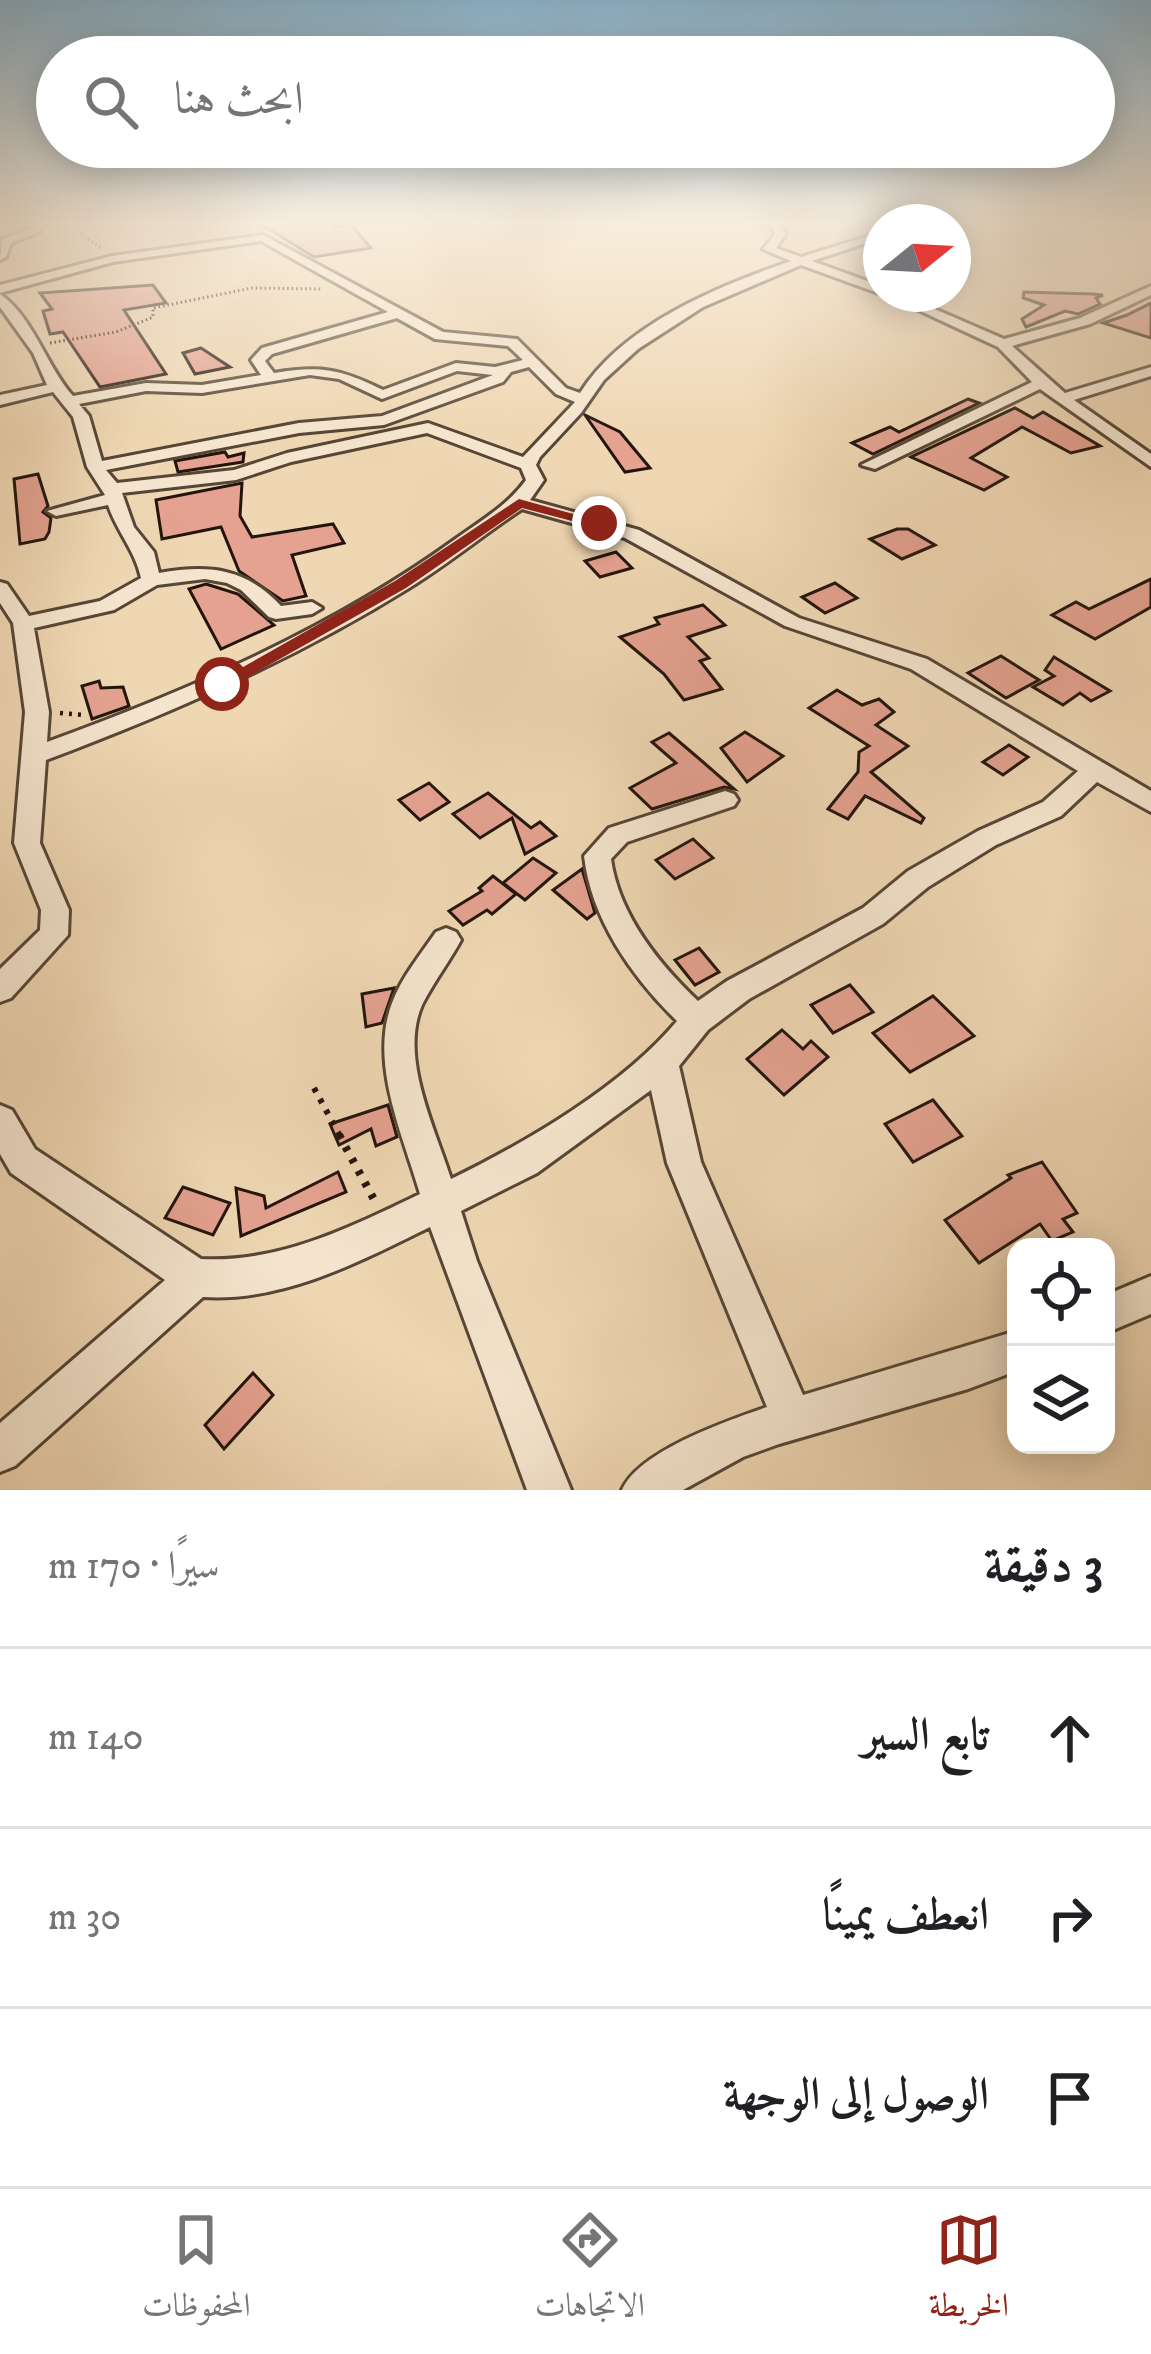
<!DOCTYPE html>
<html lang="ar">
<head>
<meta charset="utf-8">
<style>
  body { margin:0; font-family:"IM FELL DW Pica",Amiri,serif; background:#f6f6f6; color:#202124; direction:rtl }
  .controls { position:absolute; right:36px; bottom:36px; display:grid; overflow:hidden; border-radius:24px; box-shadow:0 6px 30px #0003 }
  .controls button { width:108px; height:108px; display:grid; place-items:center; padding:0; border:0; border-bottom:3px solid #e0e0e0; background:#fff; color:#202124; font:60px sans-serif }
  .compass { position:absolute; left:863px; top:204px; width:108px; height:108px; border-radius:50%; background:#fff; box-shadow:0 6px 30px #0003; rotate:72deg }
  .stop { position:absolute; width:36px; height:36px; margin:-27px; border:9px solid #8f2418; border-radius:50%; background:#fff }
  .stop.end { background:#8f2418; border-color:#fff; box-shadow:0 3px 12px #0008 }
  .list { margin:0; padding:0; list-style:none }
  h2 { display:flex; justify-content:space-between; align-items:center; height:156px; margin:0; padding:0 48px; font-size:51px }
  h2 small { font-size:39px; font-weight:400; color:#757577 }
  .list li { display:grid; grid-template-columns:78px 1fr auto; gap:36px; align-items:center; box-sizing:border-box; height:180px; padding:0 48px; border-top:3px solid #e0e0e0 }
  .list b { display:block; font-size:45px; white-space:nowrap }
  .list em { font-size:39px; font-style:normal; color:#757577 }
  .icon { flex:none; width:66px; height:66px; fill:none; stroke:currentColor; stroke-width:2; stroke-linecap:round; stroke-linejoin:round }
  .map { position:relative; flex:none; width:1151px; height:1490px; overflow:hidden; direction:ltr }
  .search { position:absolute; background:#fff; box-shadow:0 6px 30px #0003; left:36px; right:36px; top:36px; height:132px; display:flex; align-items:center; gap:30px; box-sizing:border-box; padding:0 42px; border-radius:66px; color:#757577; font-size:45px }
  .sheet { height:696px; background:#fff }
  nav { display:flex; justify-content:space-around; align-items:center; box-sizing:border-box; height:168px; border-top:3px solid #e0e0e0; background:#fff; font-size:33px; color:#757577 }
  nav a { display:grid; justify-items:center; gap:6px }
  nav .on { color:#8f2418 }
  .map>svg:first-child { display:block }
  .building { fill:#e5a291; stroke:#23150d; stroke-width:3 }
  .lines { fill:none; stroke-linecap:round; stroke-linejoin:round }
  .street-casing { stroke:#564636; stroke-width:6 }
  .path-far3 { stroke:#23150d; stroke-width:3; stroke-dasharray:1.5 3; stroke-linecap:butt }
  .path-far2 { stroke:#23150d; stroke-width:4.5; stroke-dasharray:3 6; stroke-linecap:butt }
  .path-far1 { stroke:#23150d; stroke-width:6; stroke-dasharray:4.5 8; stroke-linecap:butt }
  .path { stroke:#23150d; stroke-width:8; stroke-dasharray:4.5 9; stroke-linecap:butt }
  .street { fill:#f5e5ce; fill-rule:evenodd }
  .route { fill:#8f2418 }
</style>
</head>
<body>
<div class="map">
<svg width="1151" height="1490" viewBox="0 0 1151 1490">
  <rect width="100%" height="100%" fill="#efd7b3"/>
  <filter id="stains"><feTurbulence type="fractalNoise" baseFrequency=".00167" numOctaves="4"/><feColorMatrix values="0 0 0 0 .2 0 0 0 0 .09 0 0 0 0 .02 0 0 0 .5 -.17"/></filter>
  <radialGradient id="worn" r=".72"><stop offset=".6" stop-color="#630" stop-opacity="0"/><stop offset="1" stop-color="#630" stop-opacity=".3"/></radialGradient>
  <g class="building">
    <polygon points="256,221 333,221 334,227 351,225 371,248 314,257"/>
    <polygon points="153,285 166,303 124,310 166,374 100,387 63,332 50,334 43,311 52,309 40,293"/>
    <polygon points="1024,292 1093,294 1103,295 1096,298 1100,304 1078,314 1065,311 1026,327 1022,319 1044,305 1023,298"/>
    <polygon points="1151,303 1151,338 1103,323 1127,315"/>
    <polygon points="201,348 230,367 195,374 183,353"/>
    <polygon points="968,399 979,403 873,454 852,443 890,427 899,432"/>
    <polygon points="1015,408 1033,418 1043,412 1100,446 1071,453 1022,427 971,458 1007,477 984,490 911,457"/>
    <polygon points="585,415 620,432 650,468 625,472"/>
    <polygon points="225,452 228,457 244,453 243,462 178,472 175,461"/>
    <polygon points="38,474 48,506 43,512 51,518 49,532 45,539 20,544 14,479"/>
    <polygon points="242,483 240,516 252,537 333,524 344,543 292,555 306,596 283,601 239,571 221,527 162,539 156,500"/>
    <polygon points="897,529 908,529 935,545 902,559 870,539"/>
    <polygon points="616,552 632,568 600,577 585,561"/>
    <polygon points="1151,579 1151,607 1095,639 1052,615 1076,602 1089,609"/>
    <polygon points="835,583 857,598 825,613 802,597"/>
    <polygon points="206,584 238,594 274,625 221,649 189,589"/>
    <polygon points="703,605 725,625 688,637 709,658 700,661 722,689 684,700 664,674 620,637 659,624 655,618"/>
    <polygon points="1001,656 1023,670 1039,680 1006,698 968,673"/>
    <polygon points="1054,657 1110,691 1091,701 1080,693 1063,705 1033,687 1054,676 1045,670"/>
    <polygon points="99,681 101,688 123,687 129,706 92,719 82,686"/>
    <polygon points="837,690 862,705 879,699 894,712 876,725 908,746 871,772 924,818 921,823 865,796 848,819 828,809 858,772 859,752 869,746 809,708"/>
    <polygon points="745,732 783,756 747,782 721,748"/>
    <polygon points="669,733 703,762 734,789 724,787 652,809 630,788 676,763 652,742"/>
    <polygon points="1009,745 1028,757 1003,775 983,762"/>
    <polygon points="429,783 449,802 420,820 399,800"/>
    <polygon points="488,793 531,828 540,822 556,836 525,854 512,818 480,838 453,814"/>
    <polygon points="693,839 713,858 675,879 656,860"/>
    <polygon points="533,858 556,873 525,900 503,883"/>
    <polygon points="582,869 595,913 587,919 553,890"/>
    <polygon points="493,876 516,894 492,914 487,910 463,925 449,911 482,891 479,888"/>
    <polygon points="699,948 719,972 695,985 675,960"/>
    <polygon points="850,985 873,1012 833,1033 811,1005"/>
    <polygon points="394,988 382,1023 366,1027 362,994"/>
    <polygon points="933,996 974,1036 910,1072 873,1033"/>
    <polygon points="782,1030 803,1049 811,1041 828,1057 784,1095 747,1059"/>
    <polygon points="933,1100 962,1136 913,1162 885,1124"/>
    <polygon points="388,1105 397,1137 376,1146 371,1129 339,1145 330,1124"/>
    <polygon points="1042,1162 1077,1213 1063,1219 1073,1232 1052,1241 1040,1224 979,1263 945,1220 1011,1178 1008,1175"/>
    <polygon points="338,1172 346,1192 241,1236 236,1188 264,1196 266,1208"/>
    <polygon points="183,1187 230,1203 213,1235 165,1218"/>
    <polygon points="253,1373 273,1395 224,1449 205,1425"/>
  </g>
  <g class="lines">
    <defs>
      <g id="street">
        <polygon points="38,221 48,221 38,233 11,243 6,257 0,260 2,239 30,229"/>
        <path d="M767,221H777L786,234L776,248L801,257L881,232V238L812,261L881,286V294L801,265L703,307L638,349L604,380L581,413L540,457L536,465L544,480L530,500L639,530L799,618L927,659L1151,791V812L1097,782L1061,816L996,845L928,887L883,924L749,999L708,1030L679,1066L701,1162L803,1395L1016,1331V1371L968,1389L779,1444L743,1457L683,1490H622C639,1451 727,1421 767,1407L667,1163L651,1090L537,1173L461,1211L477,1261L571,1490H527L430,1227C359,1262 283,1302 203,1297L15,1466L0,1472V1423L165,1280L11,1173L0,1154V1105L12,1110L35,1149L201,1259C280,1263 351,1227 420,1194C403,1135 369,1063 392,1003C401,978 421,954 436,932L446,928L456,932L461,940C449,962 433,983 422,1005C399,1057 435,1128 451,1179C527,1142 623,1086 677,1021C632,977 591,919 584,856L609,828L725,791L734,794L738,800L734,806L627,842L611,859C619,915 658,963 698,1001L727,981L863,908L908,871L978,831L1043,802L1078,771L911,669L785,626L625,538L522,509C483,535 448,564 409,588C295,659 171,713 46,760L40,843L69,910L68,935L11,998L0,1002V969L40,930L41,910L14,843L25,712L13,623L0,603V582L7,584L29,616L100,601L141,578C135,550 117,532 108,505L56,516L47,511L105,495L87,467L73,417L53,392L0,405V395L47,385L33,353L0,307V294C34,318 46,366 73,396L146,383L202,385L261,375L251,360L262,348L388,312L261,241L113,262L0,293V285L112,256L263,235L443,332L517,339L566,388L580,393C624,324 717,287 791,261L763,249L775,234ZM397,318L435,339L508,346L523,360L495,367L456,363L383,390C341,369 320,365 274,373L265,361L272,354ZM529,367L556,394L575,402L523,457L428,423L287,453L234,470L117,483L106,470L299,433L384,425L503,382L511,372ZM457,371L493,375L382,416L299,423L102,461L89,416L79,404L146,391L202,393L310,375L339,379L382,399ZM427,433L521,468L526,480C508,505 482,520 457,538C333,628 190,690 47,742L49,712L34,628L114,610L157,585L205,579L227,583L241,590L269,617L276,619L312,614L322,608L312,602L281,606C246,568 209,564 159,573L154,552L134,527L122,493L236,480L291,462Z"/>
        <polygon points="1151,286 1151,295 1090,324 1012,346 1065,393 1151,367 1151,376 1074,400 1151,454 1151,467 1040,389 875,469 861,465 1032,382 998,347 884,294 900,294 1004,339 1080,318"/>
        <polygon points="1151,1276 1151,1314 1106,1333 1106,1295"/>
      </g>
    </defs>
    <use href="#street" class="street-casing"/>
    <g class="path-far3">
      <polyline points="922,222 927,221"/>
      <polyline points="77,231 101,248"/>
      <polyline points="50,343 116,332 153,317 153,308 252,288 322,289"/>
    </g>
    <polyline class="path-far2" points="60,713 85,715"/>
    <polyline class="path-far1" points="314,1088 341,1138"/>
    <polyline class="path" points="339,1135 377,1205"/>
    <use href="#street" class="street"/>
  </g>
  <linearGradient id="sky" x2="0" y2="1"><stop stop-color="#89b6d2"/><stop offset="0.52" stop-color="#f8eddd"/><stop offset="1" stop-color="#f8eddd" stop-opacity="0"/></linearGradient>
  <rect width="1151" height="429" fill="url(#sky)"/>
  <polygon class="route" points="519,499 606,523 599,528 522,508 406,588 228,688 213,684 395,581"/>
  <rect width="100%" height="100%" filter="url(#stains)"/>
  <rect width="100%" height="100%" fill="url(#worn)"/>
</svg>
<div class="controls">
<button><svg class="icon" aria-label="locate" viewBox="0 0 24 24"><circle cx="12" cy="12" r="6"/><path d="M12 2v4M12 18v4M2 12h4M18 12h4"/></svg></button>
<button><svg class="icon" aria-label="layers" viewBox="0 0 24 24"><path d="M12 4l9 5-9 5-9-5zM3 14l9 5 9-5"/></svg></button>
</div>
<svg class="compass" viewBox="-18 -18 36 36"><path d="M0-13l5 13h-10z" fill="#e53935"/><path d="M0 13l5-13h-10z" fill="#757577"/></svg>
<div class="stop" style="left:222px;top:684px"></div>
<div class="stop end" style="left:599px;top:523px"></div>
<div class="search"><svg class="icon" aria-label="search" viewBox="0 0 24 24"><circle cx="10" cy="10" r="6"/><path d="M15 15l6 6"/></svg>ابحث هنا</div>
</div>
<section class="sheet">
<h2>3 دقيقة<small>سيرًا · 170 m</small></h2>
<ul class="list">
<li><svg class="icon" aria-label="ahead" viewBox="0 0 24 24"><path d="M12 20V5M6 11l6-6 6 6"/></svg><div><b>تابع السير</b></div><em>140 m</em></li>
<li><svg class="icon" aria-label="right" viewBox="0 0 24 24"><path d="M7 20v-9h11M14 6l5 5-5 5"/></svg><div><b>انعطف يمينًا</b></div><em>30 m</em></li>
<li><svg class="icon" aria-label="arrive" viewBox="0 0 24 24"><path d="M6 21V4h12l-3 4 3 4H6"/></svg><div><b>الوصول إلى الوجهة</b></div></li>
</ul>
</section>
<nav>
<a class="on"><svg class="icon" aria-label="map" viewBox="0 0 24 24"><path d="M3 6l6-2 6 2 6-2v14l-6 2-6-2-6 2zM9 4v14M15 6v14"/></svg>الخريطة</a>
<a><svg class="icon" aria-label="directions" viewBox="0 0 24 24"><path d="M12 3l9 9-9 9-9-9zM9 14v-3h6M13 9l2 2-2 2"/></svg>الاتجاهات</a>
<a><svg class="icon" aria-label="saved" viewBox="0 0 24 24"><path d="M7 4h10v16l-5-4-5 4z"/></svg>المحفوظات</a>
</nav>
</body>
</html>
